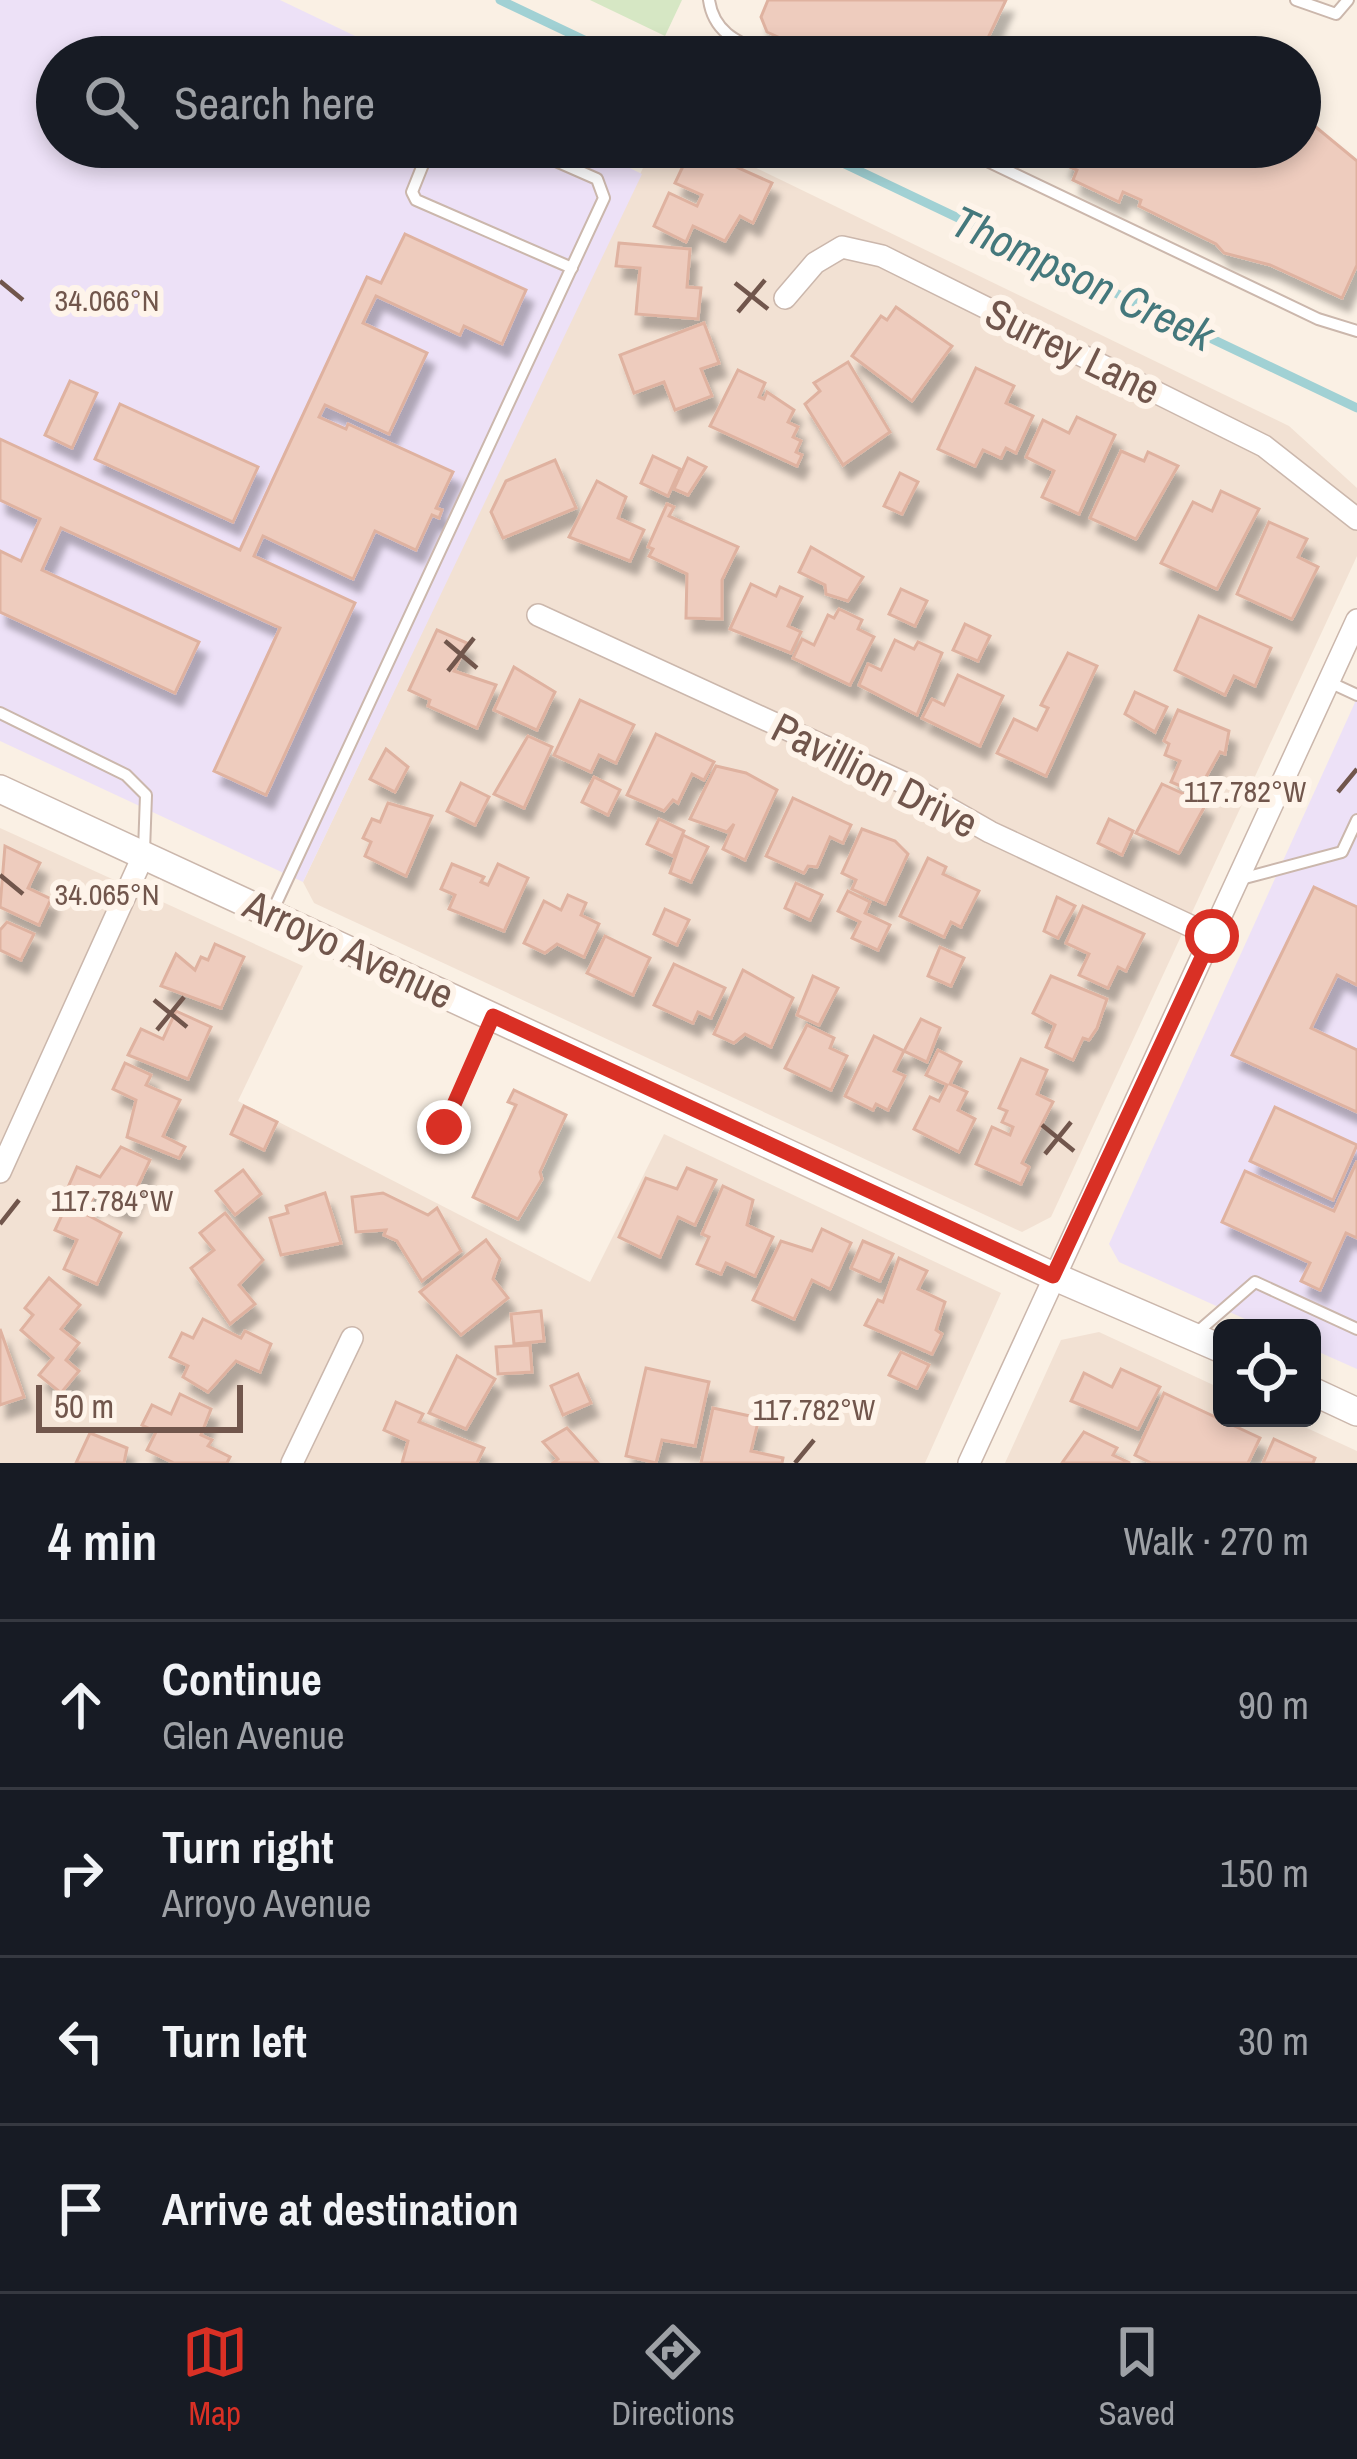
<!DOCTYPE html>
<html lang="en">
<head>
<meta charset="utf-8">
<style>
  body { margin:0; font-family:"Archivo Narrow",sans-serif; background:#242831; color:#f1f3f6 }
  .controls { position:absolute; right:36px; bottom:36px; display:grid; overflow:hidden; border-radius:18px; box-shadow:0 6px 18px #0003 }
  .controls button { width:108px; height:108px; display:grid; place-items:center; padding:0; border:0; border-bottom:3px solid #363941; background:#171b24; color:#f1f3f6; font:60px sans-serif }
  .scale { position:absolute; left:36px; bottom:30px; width:207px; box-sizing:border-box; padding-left:12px; border:6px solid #71564c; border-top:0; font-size:33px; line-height:42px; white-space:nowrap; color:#71564c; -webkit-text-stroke:9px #fef4ea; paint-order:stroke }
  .stop { position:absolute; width:36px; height:36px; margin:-27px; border:9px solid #d93025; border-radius:50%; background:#fff }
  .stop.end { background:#d93025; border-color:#fff; box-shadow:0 3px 12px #0008 }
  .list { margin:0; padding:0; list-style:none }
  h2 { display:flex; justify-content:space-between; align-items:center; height:156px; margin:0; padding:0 48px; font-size:51px }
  h2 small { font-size:39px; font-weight:400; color:#9ea1a6 }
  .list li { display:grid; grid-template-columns:78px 1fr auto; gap:36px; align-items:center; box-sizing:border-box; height:168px; padding:0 48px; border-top:3px solid #363941 }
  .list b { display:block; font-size:45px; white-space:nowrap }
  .list p { margin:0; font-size:39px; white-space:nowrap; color:#9ea1a6 }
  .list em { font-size:39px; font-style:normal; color:#9ea1a6 }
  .icon { flex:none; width:66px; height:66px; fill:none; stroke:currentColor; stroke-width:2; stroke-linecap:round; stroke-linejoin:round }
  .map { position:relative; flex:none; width:1357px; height:1463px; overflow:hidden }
  .search { position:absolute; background:#171b24; box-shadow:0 6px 18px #0003; left:36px; right:36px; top:36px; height:132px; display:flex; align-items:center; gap:30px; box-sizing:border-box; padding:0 42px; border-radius:66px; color:#9ea1a6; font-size:45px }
  .sheet { height:828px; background:#171b24 }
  nav { display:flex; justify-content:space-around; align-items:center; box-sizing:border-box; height:168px; border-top:3px solid #363941; background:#171b24; font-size:33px; color:#9ea1a6 }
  nav a { display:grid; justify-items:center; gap:6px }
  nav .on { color:#d93025 }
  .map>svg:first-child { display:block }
  .residential { fill:#f2e1d3 }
  .education { fill:#ede1f7 }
  .green { fill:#d6e7c4 }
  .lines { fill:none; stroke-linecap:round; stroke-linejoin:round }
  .stream { stroke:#a1d1d4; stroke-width:9 }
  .building { fill:#eeccbe; stroke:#dfb2a0; stroke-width:3; filter:url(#shadow) }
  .service-casing { stroke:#cbb7ac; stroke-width:14 }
  .minor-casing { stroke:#cbb7ac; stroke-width:24 }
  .tertiary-casing { stroke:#cbb7ac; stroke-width:30 }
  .service { stroke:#fff; stroke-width:10 }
  .minor { stroke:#fff; stroke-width:21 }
  .tertiary { stroke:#fff; stroke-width:27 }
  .route { stroke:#d93025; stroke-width:15 }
  .ticks { fill:none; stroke:#71564c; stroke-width:4.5 }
  .labels { text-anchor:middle; stroke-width:12; stroke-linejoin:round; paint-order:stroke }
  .street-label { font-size:42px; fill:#71564c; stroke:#fef4ea }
  .water-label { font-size:45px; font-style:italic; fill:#44787c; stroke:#fef4ea }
  .ticks-label { font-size:30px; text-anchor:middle; fill:#71564c; stroke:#fef4ea; stroke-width:12; stroke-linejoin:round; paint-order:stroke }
</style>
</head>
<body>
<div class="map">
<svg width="1357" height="1463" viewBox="0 0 1357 1463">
  <defs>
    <filter id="shadow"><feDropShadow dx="7" dy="13" stdDeviation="3" flood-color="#0004"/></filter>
  </defs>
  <rect width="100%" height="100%" fill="#faf0e4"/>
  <g class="residential">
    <polygon points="653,147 713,147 1289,426 1357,488 1357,556 1051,1217 1022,1232 314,903 303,882"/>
    <polygon points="0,828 303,966 238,1101 590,1282 664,1134 1001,1293 925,1463 0,1463"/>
    <polygon points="1099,1332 1222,1389 1222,1418 1285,1418 1357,1451 1357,1463 1005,1463 1061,1340"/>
  </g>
  <g class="education">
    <polygon points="0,0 280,0 399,57 57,57 57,147 586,147 642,174 303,882 0,741"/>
    <polygon points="1357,698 1357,1369 1312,1349 1312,1328 1265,1328 1119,1262 1109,1244"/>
  </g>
  <polygon class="green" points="590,0 682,0 665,36"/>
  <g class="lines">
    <g class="stream">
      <polyline points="500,0 620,57"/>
      <polyline points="809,147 1357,408"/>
    </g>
  </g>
  <g class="building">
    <polygon points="768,0 1006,0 979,57 822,57 767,32 761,17"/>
    <polygon points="1300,114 1357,161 1357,265 1342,298 1270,265 1224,253 1216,244 1139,206 1141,200 1123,192 1119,202 1073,180 1077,170 1063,164 1071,147 1300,147"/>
    <polygon points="692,147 772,183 753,223 740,216 725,241 693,226 686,242 654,226 669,193 697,206 702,195 675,183"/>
    <polygon points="405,234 526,290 502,344 464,326 460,335 376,296 363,323 427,353 389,434 325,405 319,417 346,429 348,424 453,472 436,508 442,510 439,518 432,515 416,550 375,531 353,579 263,536 254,556 355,603 266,795 214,771 280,628 61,528 42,570 199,642 175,693 0,612 0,551 21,561 40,519 0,500 0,439 240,550 367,277 381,283"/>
    <polygon points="619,243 690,249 687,287 701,288 698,319 636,314 640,268 616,266"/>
    <polygon points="896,307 952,346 912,401 852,356 881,316 887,320"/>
    <polygon points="704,323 719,363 701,369 712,396 675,410 664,382 634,393 620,355"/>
    <polygon points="848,362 890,432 843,465 805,404 820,391 814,383"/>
    <polygon points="976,368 1014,386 1006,403 1033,416 1016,453 1006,448 1001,458 983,450 975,466 938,449"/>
    <polygon points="738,370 765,383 759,397 764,399 767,392 794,410 788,422 798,427 793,437 801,441 796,452 802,455 797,466 710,426"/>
    <polygon points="70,381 97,393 72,448 45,435"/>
    <polygon points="120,404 258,467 233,522 95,459"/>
    <polygon points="1077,417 1115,435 1079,514 1042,497 1054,471 1026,457 1043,420 1069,433"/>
    <polygon points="1121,451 1144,461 1148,452 1178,466 1136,539 1090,518"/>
    <polygon points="653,456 680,469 668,496 641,483"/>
    <polygon points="688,458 706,467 688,495 674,489"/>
    <polygon points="555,460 576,508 503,538 491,512 506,481"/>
    <polygon points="900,473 918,482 902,514 884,506"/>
    <polygon points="597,481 626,497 618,518 644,530 630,561 569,537"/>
    <polygon points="1221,491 1259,509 1217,589 1161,563 1193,502 1212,511"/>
    <polygon points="667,504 674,507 669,516 738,547 722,580 722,619 686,618 687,574 649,556 653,549 648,547"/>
    <polygon points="1269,522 1307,539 1298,557 1318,567 1292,619 1237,594"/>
    <polygon points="811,547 863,577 848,601 826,594 825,585 799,572"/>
    <polygon points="751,584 776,596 780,587 802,597 788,626 801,632 791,653 730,629"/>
    <polygon points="901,589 927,601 915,626 889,614"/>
    <polygon points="839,609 862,620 858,629 874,637 850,685 793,658 802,639 814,645 828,615 834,618"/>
    <polygon points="1199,616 1271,648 1255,686 1234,676 1225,695 1175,670"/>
    <polygon points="965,624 990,636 978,661 953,650"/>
    <polygon points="437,630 467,643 454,671 496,685 477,728 428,706 430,700 409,690"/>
    <polygon points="895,640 914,649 918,642 942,653 917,715 859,685 868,664 881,670"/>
    <polygon points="1068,653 1097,666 1046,776 997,753 1014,719 1037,730 1048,708 1041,705"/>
    <polygon points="514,667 555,692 537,730 494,710"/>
    <polygon points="958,675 1003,696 980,746 922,718 932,699 944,705"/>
    <polygon points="1135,692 1167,707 1155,732 1125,714"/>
    <polygon points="580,700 634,725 616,763 599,755 591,772 554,755"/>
    <polygon points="1178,710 1229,731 1225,754 1220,752 1197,793 1171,782 1180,761 1165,755 1169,744 1164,741"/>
    <polygon points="656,734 714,762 704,780 692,774 678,803 673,800 664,811 627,795"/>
    <polygon points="528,736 552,747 524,808 494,794"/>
    <polygon points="386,749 408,767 395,792 370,779"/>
    <polygon points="716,766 746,773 777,790 745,860 723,849 734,824 727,832 690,819"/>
    <polygon points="594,777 620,790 608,815 582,802"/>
    <polygon points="461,783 489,797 475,825 447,811"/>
    <polygon points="1162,784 1206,804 1179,853 1136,833"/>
    <polygon points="793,798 851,825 843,843 830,837 817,867 808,866 804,873 766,856"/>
    <polygon points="388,803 432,816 406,876 365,856 371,842 363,838 372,819 380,822"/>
    <polygon points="659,819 684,831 673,856 647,844"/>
    <polygon points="1109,819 1133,831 1122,855 1098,843"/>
    <polygon points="862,829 895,841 908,854 885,904 852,889 856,880 842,873"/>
    <polygon points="683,835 708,847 691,882 670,873"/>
    <polygon points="5,846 40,863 28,888 51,899 39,925 0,907"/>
    <polygon points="928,858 946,867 943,874 979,891 961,927 951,922 944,937 900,916"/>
    <polygon points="452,864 484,877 481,882 488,885 498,864 528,878 504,931 449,909 455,895 441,889"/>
    <polygon points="796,883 822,895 810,920 785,908"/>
    <polygon points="1314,887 1357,907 1357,985 1337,975 1311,1028 1357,1050 1357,1112 1232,1055"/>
    <polygon points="848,891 870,902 865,913 890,925 878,950 852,938 860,922 838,911"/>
    <polygon points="568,895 586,903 581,915 599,924 584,957 557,944 545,953 524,943 544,901 561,910"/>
    <polygon points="1057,897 1075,906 1058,938 1044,931"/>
    <polygon points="1083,906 1144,934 1126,971 1118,967 1108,988 1079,975 1089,954 1066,943"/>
    <polygon points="665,909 689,920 677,945 654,934"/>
    <polygon points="7,922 34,934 21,960 0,950 0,930"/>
    <polygon points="605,936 650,958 633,995 587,973"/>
    <polygon points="215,944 244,957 221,1008 161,986 176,954 195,970 201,957 208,960"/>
    <polygon points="940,947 964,958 951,986 928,976"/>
    <polygon points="674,964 725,988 711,1018 698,1012 693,1023 654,1005"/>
    <polygon points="743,970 793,998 771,1047 745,1034 734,1043 714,1034"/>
    <polygon points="813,976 838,988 819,1025 797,1015"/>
    <polygon points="1051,976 1107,999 1097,1028 1089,1040 1083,1038 1073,1060 1046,1047 1055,1025 1033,1013"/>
    <polygon points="176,1011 211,1027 188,1079 128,1055 141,1029 163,1039"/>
    <polygon points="921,1019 940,1028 927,1062 904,1051"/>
    <polygon points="807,1025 834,1038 830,1048 847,1056 831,1090 785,1068"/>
    <polygon points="874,1036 904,1051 894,1071 905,1076 888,1110 876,1104 873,1110 845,1096"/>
    <polygon points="938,1050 961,1062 950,1084 967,1092 958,1110 975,1119 959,1152 914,1129 930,1097 939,1101 947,1085 926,1075"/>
    <polygon points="1021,1059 1047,1070 1037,1094 1053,1102 1022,1163 1029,1167 1021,1184 976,1164 992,1127 1010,1135 1013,1127 1002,1122 1007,1111 999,1108"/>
    <polygon points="125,1063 151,1075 146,1085 180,1100 163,1136 185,1147 179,1158 127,1137 136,1100 113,1089"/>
    <polygon points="514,1090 566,1115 540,1172 542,1179 518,1219 473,1197 516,1105 508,1102"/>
    <polygon points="244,1106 277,1122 264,1150 231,1134"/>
    <polygon points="1275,1107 1357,1145 1333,1200 1250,1161"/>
    <polygon points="121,1147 150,1160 127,1209 94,1196 89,1205 65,1194 77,1167 100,1177"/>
    <polygon points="1357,1161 1357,1238 1346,1233 1320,1290 1301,1281 1310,1263 1222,1222 1245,1171 1334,1211"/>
    <polygon points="687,1168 716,1180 695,1225 678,1217 660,1257 619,1237 646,1178 677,1189"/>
    <polygon points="243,1170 261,1194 235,1215 216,1191"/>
    <polygon points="723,1186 753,1200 747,1225 773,1237 755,1276 726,1263 721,1274 697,1264 709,1237 702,1234"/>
    <polygon points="325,1193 341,1243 281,1255 270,1218 288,1213 286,1206"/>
    <polygon points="383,1193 428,1215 437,1208 461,1251 422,1281 397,1241 384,1235 386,1230 356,1232 352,1197"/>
    <polygon points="67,1204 121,1233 97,1284 64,1269 77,1240 55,1230"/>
    <polygon points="225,1213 263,1260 239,1285 255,1304 230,1324 191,1268 214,1250 200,1233"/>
    <polygon points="822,1229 851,1243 830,1289 812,1280 794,1319 753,1300 781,1241 812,1251"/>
    <polygon points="486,1240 500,1259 493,1279 508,1298 461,1335 420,1292"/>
    <polygon points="863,1241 893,1254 880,1281 851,1268"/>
    <polygon points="899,1258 927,1271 918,1289 945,1302 936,1330 942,1334 932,1354 865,1325 878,1300 883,1302"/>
    <polygon points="49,1278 80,1305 61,1329 79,1343 66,1360 79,1371 61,1393 39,1375 53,1358 21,1330 33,1315 25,1308"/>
    <polygon points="541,1311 544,1341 514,1344 511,1314"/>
    <polygon points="203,1319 241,1338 245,1331 271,1344 260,1372 236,1361 208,1392 183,1377 188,1366 170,1357 182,1333 193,1338"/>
    <polygon points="0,1329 24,1397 0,1405"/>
    <polygon points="530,1345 532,1372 498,1374 496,1347"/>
    <polygon points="901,1352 929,1365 917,1388 889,1375"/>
    <polygon points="457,1356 495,1379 466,1429 429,1413"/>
    <polygon points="646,1368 709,1382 695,1446 662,1440 656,1463 626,1456"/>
    <polygon points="1121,1369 1160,1387 1138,1429 1071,1401 1084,1373 1112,1387"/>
    <polygon points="578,1374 591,1403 563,1415 551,1386"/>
    <polygon points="1164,1393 1260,1438 1248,1463 1151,1463 1135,1455"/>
    <polygon points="180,1394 211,1409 201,1435 212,1440 208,1446 230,1457 227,1463 174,1463 147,1450 156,1432 142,1425 152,1405 171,1414"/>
    <polygon points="396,1402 423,1414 419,1422 484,1448 477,1463 402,1463 408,1441 384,1430"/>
    <polygon points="713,1408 759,1418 751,1451 783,1458 782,1463 701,1463"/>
    <polygon points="567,1428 598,1463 553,1463 558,1459 543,1442"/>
    <polygon points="1084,1432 1117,1448 1113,1455 1130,1463 1062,1463"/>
    <polygon points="90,1433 127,1448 124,1463 76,1463"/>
    <polygon points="1274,1439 1315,1458 1313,1463 1263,1463"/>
  </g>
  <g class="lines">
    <defs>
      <g id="service">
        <path d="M709,0C714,35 741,43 771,57"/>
        <polyline points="1296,0 1336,14 1348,0"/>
        <polyline points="430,147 412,192 416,200 572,268"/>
        <polyline points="958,147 1318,319 1357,331"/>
        <polyline points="1329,682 1357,695"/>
        <polyline points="0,713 126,775 146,795 144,851"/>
        <polyline points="1241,879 1342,852 1357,820"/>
        <polyline points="273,910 604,198 597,179 524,147"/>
        <polyline points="444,1127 492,1019"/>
        <polyline points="1194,1335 1255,1282 1357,1329"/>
      </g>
      <g id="minor">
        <polyline points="785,298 815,263 842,247 882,256 1264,446 1357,519"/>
        <polyline points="538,615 902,782 990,832 1212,936"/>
        <polyline points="0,1172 144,854"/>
        <polyline points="292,1463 352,1338"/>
        <polyline points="969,1463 1357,620"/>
      </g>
      <g id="tertiary">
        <polyline points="0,789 1053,1276 1222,1349"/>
        <polyline points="1312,1391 1357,1412"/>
      </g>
    </defs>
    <use href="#service" class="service-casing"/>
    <use href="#minor" class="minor-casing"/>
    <use href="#tertiary" class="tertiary-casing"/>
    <use href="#service" class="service"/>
    <use href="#minor" class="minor"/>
    <use href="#tertiary" class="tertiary"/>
  </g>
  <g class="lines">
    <polyline class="route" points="444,1127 493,1016 1053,1276 1212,936"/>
  </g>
  <path class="ticks" d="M0,281L23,300M735,283L768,309M738,312L765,280M445,641L477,668M448,671L474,638M1338,792L1357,769M0,875L23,894M154,1000L187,1027M157,1030L184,997M1042,1125L1074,1151M1045,1154L1071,1122M0,1224L19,1200M795,1463L814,1440"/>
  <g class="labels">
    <g class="street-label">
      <text transform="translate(1073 351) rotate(26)" y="15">Surrey Lane</text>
      <text transform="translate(875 775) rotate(27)" y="15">Pavillion Drive</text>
      <text transform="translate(349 949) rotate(25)" y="15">Arroyo Avenue</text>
    </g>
    <g class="water-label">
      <text transform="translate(1083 278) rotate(25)" y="16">Thompson Creek</text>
    </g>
  </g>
  <g class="ticks-label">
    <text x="107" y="311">34.066°N</text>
    <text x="1245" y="802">117.782°W</text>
    <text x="107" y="905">34.065°N</text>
    <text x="112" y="1211">117.784°W</text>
    <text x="814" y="1420">117.782°W</text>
  </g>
</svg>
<div class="controls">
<button><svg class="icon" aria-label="locate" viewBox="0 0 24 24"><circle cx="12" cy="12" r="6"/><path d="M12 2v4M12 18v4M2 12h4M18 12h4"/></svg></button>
</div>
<div class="scale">50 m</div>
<div class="stop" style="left:1212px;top:936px"></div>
<div class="stop end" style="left:444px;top:1127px"></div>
<div class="search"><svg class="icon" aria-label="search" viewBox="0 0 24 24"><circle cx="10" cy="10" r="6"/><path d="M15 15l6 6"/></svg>Search here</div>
</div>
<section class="sheet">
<h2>4 min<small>Walk · 270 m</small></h2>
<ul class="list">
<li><svg class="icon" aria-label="ahead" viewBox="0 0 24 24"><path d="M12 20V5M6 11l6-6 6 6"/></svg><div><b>Continue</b><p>Glen Avenue</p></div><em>90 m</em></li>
<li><svg class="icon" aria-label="right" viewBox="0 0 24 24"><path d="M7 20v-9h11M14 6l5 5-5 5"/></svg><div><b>Turn right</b><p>Arroyo Avenue</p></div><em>150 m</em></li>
<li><svg class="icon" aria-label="left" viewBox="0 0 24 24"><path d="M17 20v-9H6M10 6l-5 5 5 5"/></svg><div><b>Turn left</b></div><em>30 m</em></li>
<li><svg class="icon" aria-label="arrive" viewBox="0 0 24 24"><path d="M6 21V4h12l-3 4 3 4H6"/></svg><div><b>Arrive at destination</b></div></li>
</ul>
</section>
<nav>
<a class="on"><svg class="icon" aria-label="map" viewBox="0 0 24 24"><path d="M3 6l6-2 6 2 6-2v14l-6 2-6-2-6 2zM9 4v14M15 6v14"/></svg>Map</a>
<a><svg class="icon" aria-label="directions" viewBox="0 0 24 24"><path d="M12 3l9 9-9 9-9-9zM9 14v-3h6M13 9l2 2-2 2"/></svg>Directions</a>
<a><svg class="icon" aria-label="saved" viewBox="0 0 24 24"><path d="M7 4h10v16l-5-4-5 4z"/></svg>Saved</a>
</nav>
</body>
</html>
